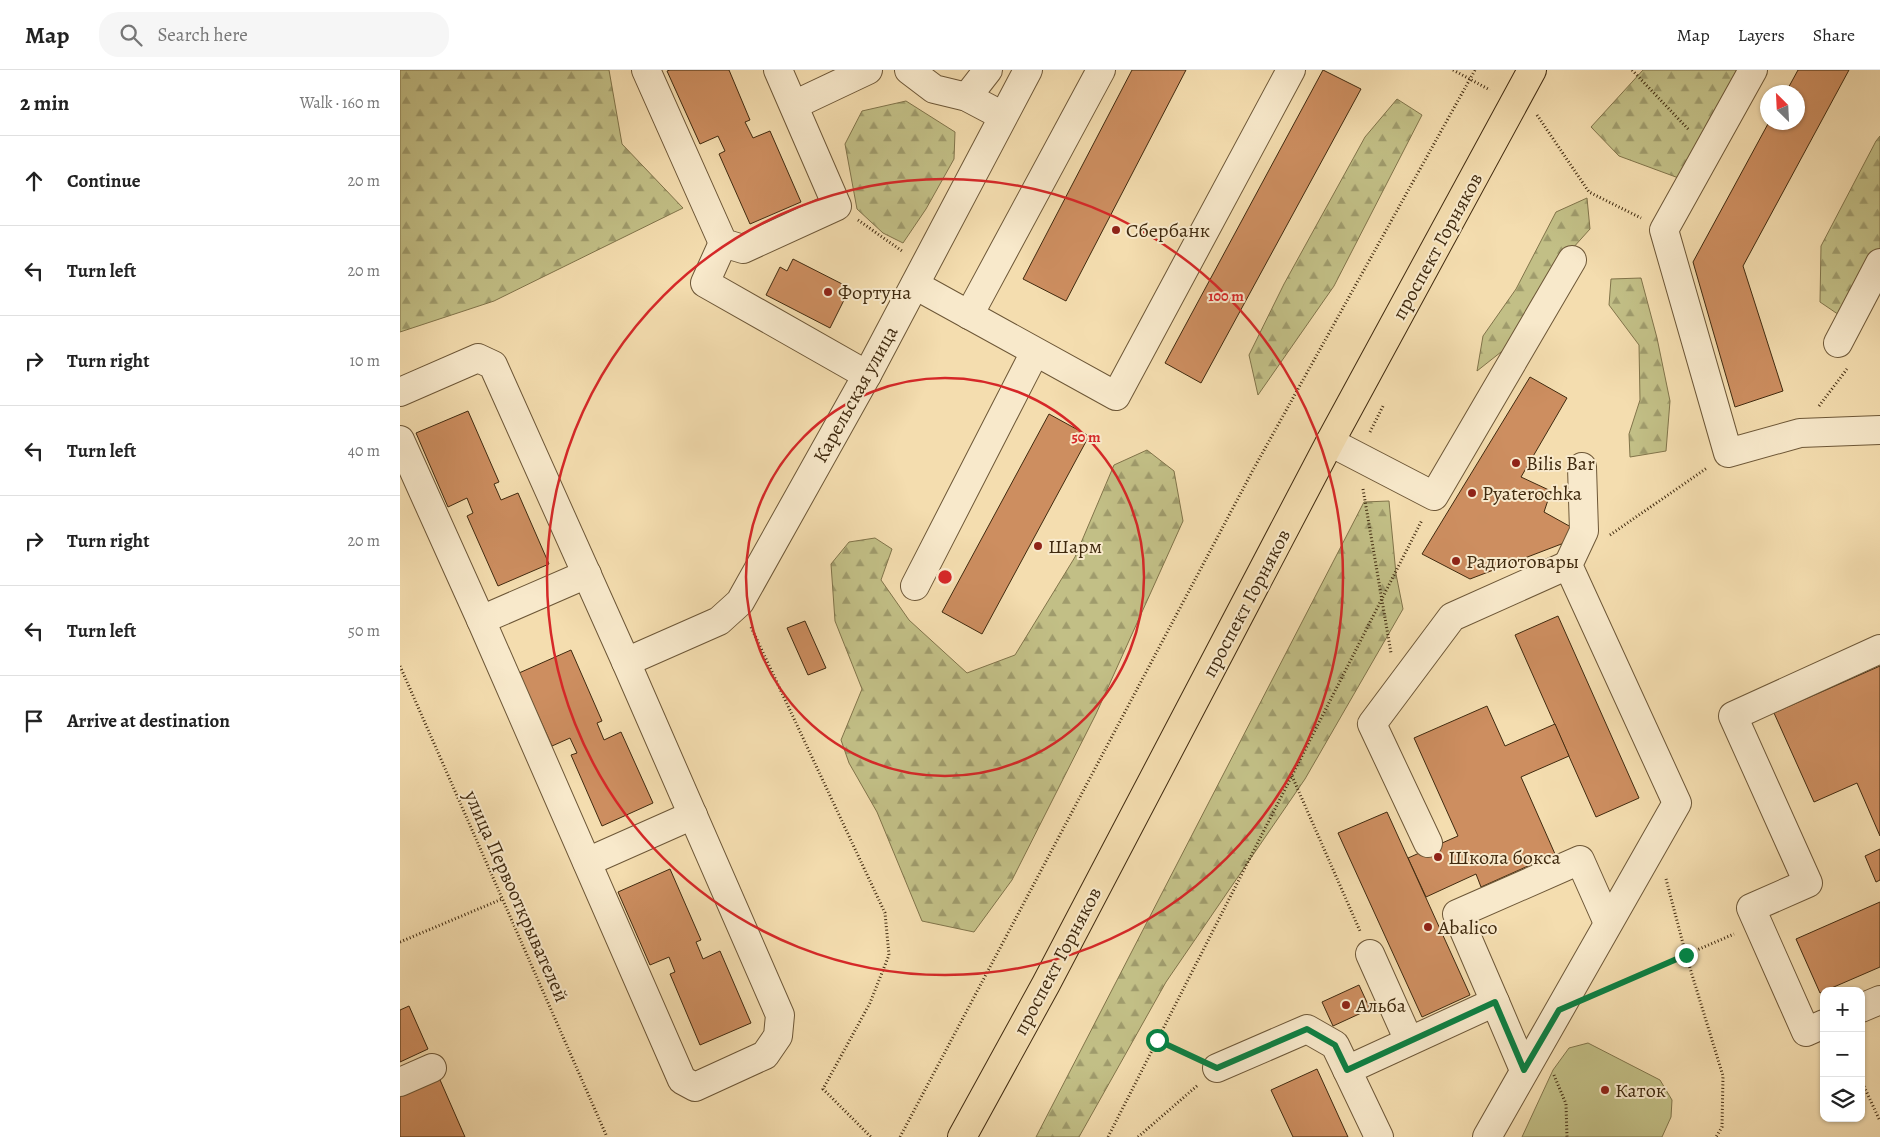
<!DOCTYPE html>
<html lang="en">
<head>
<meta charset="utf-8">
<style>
  body { margin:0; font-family:Alegreya,serif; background:#f6f6f6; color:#222 }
  .controls { position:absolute; right:15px; bottom:15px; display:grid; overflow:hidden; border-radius:10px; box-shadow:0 1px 4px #0004 }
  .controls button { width:45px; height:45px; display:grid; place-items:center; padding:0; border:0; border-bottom:1px solid #e0e0e0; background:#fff; color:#222; font:25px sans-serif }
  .compass { position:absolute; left:1360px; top:15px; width:45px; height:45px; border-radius:50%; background:#fff; box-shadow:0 1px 4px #0004; rotate:336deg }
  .stop { position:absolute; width:15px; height:15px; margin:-11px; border:4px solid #0b8043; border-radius:50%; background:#fff }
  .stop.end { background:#0b8043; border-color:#fff; box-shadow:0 1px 5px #0008 }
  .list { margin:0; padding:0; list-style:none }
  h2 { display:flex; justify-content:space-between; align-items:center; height:65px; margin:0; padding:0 20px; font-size:21px }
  h2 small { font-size:16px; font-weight:400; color:#767676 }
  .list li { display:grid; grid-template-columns:32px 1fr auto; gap:15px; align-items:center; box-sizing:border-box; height:90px; padding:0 20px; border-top:1px solid #e0e0e0 }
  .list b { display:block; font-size:19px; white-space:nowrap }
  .list em { font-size:16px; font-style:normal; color:#767676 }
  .icon { flex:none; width:28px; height:28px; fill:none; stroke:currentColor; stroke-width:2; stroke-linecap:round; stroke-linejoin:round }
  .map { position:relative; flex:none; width:1480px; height:1067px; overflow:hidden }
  header { display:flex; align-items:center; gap:30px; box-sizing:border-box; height:70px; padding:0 25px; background:#fff; border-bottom:1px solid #e0e0e0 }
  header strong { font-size:24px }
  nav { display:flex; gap:28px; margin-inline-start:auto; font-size:18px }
  .search { width:350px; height:45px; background:#f6f6f6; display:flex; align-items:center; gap:12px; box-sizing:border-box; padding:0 18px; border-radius:20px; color:#767676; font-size:19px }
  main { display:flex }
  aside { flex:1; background:#fff }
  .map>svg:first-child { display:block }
  .forest { fill:url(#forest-firs); stroke:#81744a }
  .pitch { fill:#c2bf86; stroke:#81744a }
  .building { fill:#cd8e60; stroke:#402a0f }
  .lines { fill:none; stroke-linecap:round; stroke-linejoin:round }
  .minor-casing { stroke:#6d5737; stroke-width:30 }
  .major-casing { stroke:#402a0f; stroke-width:30 }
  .path { stroke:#402a0f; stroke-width:3; stroke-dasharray:1 2.5; stroke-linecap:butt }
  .minor { stroke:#f8e9cb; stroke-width:28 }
  .major { stroke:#f4ddaf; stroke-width:28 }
  .route { stroke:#0b8043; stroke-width:6 }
  .ring { fill:none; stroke:#d62828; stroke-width:2.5 }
  .poi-dot { fill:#8f2418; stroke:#f8e9cb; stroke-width:2 }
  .labels { text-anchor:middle; stroke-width:4; stroke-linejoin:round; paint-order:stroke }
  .poi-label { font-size:20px; fill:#402a0f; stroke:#f8e9cb; text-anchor:start }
  .street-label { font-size:20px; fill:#402a0f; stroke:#f8e9cb }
  .centre { fill:#d62828; stroke:#f8e9cb; stroke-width:2.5 }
  .ring-label { font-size:15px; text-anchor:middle; font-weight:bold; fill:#d62828; stroke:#f8e9cb; stroke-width:4; stroke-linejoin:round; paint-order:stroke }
</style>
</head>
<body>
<header>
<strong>Map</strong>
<div class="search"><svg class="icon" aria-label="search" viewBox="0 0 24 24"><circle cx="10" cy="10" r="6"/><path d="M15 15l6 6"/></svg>Search here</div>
<nav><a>Map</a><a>Layers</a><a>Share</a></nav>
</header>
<main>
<aside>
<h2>2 min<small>Walk · 160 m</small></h2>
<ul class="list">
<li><svg class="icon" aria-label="ahead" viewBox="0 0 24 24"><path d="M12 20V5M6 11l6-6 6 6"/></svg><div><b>Continue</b></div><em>20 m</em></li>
<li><svg class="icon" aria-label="left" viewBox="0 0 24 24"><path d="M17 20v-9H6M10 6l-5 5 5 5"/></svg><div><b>Turn left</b></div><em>20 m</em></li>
<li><svg class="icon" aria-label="right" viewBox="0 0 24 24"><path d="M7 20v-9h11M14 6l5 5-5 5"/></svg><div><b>Turn right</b></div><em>10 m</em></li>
<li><svg class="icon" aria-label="left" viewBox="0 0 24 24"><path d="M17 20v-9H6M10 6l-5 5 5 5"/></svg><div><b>Turn left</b></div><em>40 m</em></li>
<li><svg class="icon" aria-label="right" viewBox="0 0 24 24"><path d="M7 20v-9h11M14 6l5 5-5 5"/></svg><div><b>Turn right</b></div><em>20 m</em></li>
<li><svg class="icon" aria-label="left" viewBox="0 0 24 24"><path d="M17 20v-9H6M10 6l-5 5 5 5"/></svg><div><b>Turn left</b></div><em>50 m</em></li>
<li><svg class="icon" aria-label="arrive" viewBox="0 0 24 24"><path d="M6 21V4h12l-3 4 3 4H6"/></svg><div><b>Arrive at destination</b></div></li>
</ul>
</aside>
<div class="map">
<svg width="1480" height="1067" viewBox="0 0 1480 1067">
  <defs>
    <pattern id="forest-firs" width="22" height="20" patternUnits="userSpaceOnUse" patternTransform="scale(1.25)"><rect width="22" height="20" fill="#c2bf86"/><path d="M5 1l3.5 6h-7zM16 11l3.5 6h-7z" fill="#9f9b6c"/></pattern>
  </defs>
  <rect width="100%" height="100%" fill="#f4ddaf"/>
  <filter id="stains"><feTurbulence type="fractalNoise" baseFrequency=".004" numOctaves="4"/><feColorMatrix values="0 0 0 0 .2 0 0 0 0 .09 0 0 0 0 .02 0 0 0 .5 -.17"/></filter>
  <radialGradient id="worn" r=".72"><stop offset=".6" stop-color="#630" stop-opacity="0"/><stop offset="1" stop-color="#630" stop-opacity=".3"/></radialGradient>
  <g class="forest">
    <polygon points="0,0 209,0 222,74 283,138 94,231 0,262"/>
    <polygon points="1243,0 1352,0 1284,110 1219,86 1191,57"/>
    <polygon points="997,29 1022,45 934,216 858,325 849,285 884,214 965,67"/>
    <polygon points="506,31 555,62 554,89 526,139 503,173 483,163 457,139 445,74 462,41"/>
    <polygon points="1480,66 1480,203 1448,251 1420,232 1421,176 1476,71"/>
    <polygon points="1187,128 1190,159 1154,199 1120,267 1077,301 1083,266 1116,219 1156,142"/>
    <polygon points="1241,208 1257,268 1270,331 1266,381 1230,387 1229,364 1240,330 1239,275 1209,235 1211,209"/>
    <polygon points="747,380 774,401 783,451 696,644 612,810 574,862 522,851 477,742 449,693 441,670 462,619 435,551 431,494 449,472 475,468 492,479 481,510 509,550 567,603 615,585 675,487 714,395"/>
    <polygon points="989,431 996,504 1003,539 905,709 766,912 679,1067 636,1067 964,432"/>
  </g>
  <polygon class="pitch" points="1188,973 1260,1010 1272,1030 1271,1047 1262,1067 1122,1067 1153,1000 1169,978"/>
  <g class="building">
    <polygon points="270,0 329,0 350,50 345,52 353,68 370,61 401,132 350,154 319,84 325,81 318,66 300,74 267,1"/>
    <polygon points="732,0 786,0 666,231 623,209"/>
    <polygon points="923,0 961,19 801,313 765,293"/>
    <polygon points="1398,0 1449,0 1343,196 1383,321 1335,337 1293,192 1369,52 1398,52 1398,22 1386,22"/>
    <polygon points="393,189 450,218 430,258 366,225 380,197 387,201"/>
    <polygon points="1130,307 1167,328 1121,407 1151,421 1144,442 1171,457 1164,473 1070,509 1022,484"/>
    <polygon points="68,341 99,412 94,414 101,430 118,423 149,494 98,516 67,446 73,443 67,428 48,437 16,363"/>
    <polygon points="649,344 689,366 582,564 542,542"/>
    <polygon points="1158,546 1239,728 1196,747 1115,565"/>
    <polygon points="405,551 426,598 408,605 387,558"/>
    <polygon points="171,580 202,651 197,653 204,670 221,662 253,733 202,756 171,685 177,683 170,668 152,676 119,603"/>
    <polygon points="1480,596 1480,766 1457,713 1414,732 1374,643"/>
    <polygon points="1087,636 1105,676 1155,654 1169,686 1121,707 1155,784 1081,817 1076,804 1026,827 1008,788 1058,766 1014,668"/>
    <polygon points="987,742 1070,925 1022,947 938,763"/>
    <polygon points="1480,779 1480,810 1476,812 1465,786"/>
    <polygon points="270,799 301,870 296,872 303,889 320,881 351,953 300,975 270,904 275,902 269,887 250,895 218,822"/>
    <polygon points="1480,832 1480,897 1420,923 1396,869"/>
    <polygon points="959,915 970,939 933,956 922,932"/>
    <polygon points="9,936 28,979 0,992 0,940"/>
    <polygon points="917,999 948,1067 893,1067 871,1020"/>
    <polygon points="37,1003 65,1067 0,1067 0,1019"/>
  </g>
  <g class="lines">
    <defs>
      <g id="minor">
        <polyline points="246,0 323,173 343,179 437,136 378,0"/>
        <polyline points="509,0 534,19 567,27 603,46"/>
        <polyline points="1353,0 1264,160 1328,383 1400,363 1480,360"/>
        <polyline points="567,27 588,0"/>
        <polyline points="394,35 468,0"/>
        <polyline points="323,173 305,213 467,305"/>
        <polyline points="515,215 716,326 891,0"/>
        <polyline points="569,245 701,0"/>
        <polyline points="1438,273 1480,193"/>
        <polyline points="0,322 78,288 93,295 226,592 380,945 378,966 365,985 295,1017 282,1010 81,550 0,370"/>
        <polyline points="930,372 1034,426 1172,190"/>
        <polyline points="515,516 635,282"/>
        <polyline points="81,550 187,504"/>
        <polyline points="226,592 319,551 340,532 467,305 628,0"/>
        <polyline points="1028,773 972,654 1052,547 1168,495"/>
        <polyline points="187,792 293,745"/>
        <polyline points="970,884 1009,971"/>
        <polyline points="1095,932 1057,844 1180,790 1208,853"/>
        <polyline points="1461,938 1480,930"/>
        <polyline points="1424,954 1406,962 1351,838 1408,813 1333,646 1480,579"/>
        <polyline points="817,998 907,959 935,975 947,1000"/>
        <polyline points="0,1012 32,998"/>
        <polyline points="979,1067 947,1000 1095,932 1124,1000"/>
        <polyline points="1087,1067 1277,733 1168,495 1184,461 1182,397"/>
      </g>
      <polyline id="major" points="562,1067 646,914 930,372 1132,0"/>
    </defs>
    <use href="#minor" class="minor-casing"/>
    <use href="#major" class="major-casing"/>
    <g class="path">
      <polyline points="1053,0 1090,20"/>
      <polyline points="1232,0 1289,60"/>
      <polyline points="1137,45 1189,122 1241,148"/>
      <polyline points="458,150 502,181"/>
      <polyline points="1419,336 1447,299"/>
      <polyline points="970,362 983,336"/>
      <polyline points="963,419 991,583"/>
      <polyline points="1210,465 1307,398"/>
      <polyline points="351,557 485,843 489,885 470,933 423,1019 471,1067"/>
      <polyline points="0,596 207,1067"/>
      <polyline points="892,706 960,861"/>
      <polyline points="1266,809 1286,885 1323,1006 1322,1057 1316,1067"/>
      <polyline points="0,872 102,829"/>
      <polyline points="1202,921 1334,864"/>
      <polyline points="757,970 794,987"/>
      <polyline points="1154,1005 1166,1034 1167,1067"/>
      <polyline points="1461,1010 1480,1051"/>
      <polyline points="500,1067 853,400 1075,0"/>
      <polyline points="708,1067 1022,450"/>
      <polyline points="738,1067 798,1015"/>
    </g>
    <use href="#minor" class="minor"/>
    <use href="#major" class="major"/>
  </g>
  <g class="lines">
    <polyline class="route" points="757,970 817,998 907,959 935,975 947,1000 1095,932 1124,1000 1159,940 1286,885"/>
  </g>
  <g class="ring">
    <circle cx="545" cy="507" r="199"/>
    <circle cx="545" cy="507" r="398"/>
  </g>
  <g class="poi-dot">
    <circle cx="716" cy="160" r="5"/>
    <circle cx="428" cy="222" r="5"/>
    <circle cx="1116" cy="393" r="5"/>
    <circle cx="1072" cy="423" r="5"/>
    <circle cx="638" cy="476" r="5"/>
    <circle cx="1056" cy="491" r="5"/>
    <circle cx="1038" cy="787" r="5"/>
    <circle cx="1028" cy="857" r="5"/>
    <circle cx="946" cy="935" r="5"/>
    <circle cx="1205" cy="1020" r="5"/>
  </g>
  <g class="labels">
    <g class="poi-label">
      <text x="726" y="167">Сбербанк</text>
      <text x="438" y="229">Фортуна</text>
      <text x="1126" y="400">Bilis Bar</text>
      <text x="1082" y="430">Pyaterochka</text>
      <text x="648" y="483">Шарм</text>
      <text x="1066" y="498">Радиотовары</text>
      <text x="1048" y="794">Школа бокса</text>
      <text x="1038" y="864">Abalico</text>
      <text x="956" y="942">Альба</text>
      <text x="1215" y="1027">Каток</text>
    </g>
    <g class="street-label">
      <text transform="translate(1037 176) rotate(-61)" y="7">проспект Горняков</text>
      <text transform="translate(455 324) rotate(-61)" y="7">Карельская улица</text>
      <text transform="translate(846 533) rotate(-62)" y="7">проспект Горняков</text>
      <text transform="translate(117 826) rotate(66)" y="7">улица Первооткрывателей</text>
      <text transform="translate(657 891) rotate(-62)" y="7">проспект Горняков</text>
    </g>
  </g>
  <circle cx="545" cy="507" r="8" class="centre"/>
  <g class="ring-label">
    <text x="826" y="231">100 m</text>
    <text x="686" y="372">50 m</text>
  </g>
  <rect width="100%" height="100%" filter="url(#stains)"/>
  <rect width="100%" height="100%" fill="url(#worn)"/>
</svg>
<div class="controls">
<button>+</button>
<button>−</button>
<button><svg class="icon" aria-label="layers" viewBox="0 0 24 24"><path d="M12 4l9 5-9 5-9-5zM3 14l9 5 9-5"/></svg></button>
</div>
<svg class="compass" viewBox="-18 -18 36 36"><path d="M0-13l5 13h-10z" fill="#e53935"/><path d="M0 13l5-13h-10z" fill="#767676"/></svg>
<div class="stop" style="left:757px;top:970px"></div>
<div class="stop end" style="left:1286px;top:885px"></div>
</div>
</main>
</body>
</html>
